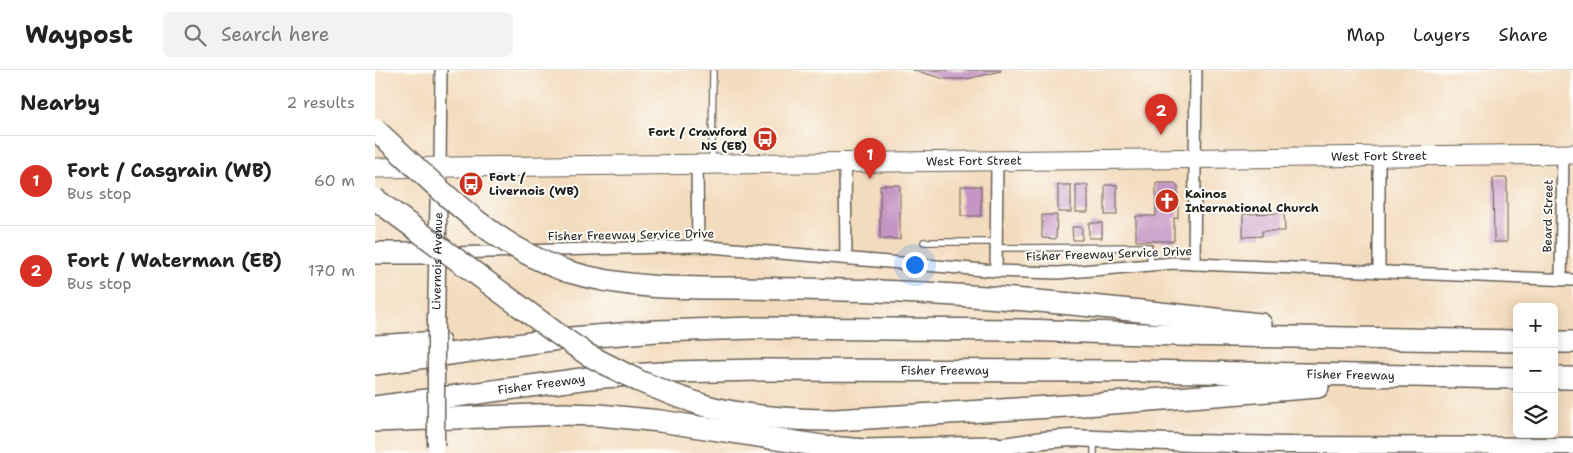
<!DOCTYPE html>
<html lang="en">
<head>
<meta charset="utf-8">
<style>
  body { margin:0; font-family:"Shantell Sans",sans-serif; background:#f2f2f2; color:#222 }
  .controls { position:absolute; right:15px; bottom:15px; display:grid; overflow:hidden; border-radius:8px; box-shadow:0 2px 12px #0003 }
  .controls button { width:45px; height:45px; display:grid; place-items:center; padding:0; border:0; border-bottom:1px solid #e0e0e0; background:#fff; color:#222; font:25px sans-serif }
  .you { position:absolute; left:539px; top:194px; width:18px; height:18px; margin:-12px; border:4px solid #fff; border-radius:50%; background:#1a73e8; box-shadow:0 0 0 8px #1a73e833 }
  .badge { display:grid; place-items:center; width:32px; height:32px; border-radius:50%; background:#d93025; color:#fff; font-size:16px; font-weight:700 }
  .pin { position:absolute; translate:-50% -41px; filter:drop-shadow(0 1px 2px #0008) }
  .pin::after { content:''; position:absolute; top:26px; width:18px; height:15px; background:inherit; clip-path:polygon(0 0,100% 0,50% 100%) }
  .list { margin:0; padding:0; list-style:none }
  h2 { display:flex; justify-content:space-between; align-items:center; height:65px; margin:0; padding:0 20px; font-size:21px }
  h2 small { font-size:16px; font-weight:400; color:#767676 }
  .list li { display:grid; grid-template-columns:32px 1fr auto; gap:15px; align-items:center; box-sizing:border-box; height:90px; padding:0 20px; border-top:1px solid #e0e0e0 }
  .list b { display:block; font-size:19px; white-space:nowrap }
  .list p { margin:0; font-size:16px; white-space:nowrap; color:#767676 }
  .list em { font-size:16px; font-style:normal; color:#767676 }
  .icon { flex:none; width:28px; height:28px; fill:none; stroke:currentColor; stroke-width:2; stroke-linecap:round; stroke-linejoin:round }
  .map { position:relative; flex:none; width:1198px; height:383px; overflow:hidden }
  header { display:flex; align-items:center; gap:30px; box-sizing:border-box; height:70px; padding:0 25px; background:#fff; border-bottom:1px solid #e0e0e0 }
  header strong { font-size:24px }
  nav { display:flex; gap:28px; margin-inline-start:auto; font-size:18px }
  .search { width:350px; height:45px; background:#f2f2f2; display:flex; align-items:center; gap:12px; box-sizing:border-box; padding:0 18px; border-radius:8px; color:#767676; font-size:19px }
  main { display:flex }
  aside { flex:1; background:#fff }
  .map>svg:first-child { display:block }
  .building { fill:#c595c4 }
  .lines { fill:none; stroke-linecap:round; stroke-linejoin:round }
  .lane-casing { stroke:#675f54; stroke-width:8 }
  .street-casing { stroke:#675f54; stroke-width:14 }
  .secondary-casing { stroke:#675f54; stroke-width:19 }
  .primary-casing { stroke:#675f54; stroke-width:21 }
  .highway-casing { stroke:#675f54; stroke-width:24 }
  .lane { stroke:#fff; stroke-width:5.5 }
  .street { stroke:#fff; stroke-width:11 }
  .secondary { stroke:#fff; stroke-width:16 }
  .primary { stroke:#fff; stroke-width:19 }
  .highway { stroke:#fff; stroke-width:21 }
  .secondary-bridge-casing { stroke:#675f54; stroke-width:19; stroke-linecap:butt }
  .highway-bridge-casing { stroke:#675f54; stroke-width:24; stroke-linecap:butt }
  .secondary-bridge { stroke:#fff; stroke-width:16 }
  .highway-bridge { stroke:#fff; stroke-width:21 }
  .labels { text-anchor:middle; stroke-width:4; stroke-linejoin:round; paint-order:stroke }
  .poi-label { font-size:12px; font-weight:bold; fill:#1c1c1c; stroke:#fdfcf7; text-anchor:start }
  .street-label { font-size:12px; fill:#1c1c1c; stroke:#fdfcf7 }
</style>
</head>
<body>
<header>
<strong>Waypost</strong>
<div class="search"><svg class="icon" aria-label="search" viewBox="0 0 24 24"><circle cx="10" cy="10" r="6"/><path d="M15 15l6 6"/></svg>Search here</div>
<nav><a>Map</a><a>Layers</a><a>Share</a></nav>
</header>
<main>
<aside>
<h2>Nearby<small>2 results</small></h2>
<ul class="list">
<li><span class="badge">1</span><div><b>Fort / Casgrain (WB)</b><p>Bus stop</p></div><em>60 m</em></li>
<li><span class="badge">2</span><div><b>Fort / Waterman (EB)</b><p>Bus stop</p></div><em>170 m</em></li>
</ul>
</aside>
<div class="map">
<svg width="1198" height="383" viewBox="0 0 1198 383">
  <rect width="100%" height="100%" fill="#fdfcf7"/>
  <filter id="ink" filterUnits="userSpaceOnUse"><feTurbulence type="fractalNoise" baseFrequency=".02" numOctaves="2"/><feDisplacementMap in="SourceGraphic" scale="10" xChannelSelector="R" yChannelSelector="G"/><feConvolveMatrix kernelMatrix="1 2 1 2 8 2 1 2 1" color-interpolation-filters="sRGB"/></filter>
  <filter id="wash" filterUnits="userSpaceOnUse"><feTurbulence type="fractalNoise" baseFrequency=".0096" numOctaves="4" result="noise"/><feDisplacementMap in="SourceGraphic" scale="20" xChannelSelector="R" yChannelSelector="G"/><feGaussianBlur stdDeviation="1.12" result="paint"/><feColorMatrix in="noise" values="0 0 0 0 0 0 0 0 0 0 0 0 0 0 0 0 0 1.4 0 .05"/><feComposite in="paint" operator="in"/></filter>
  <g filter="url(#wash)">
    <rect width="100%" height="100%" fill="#f3dbbd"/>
    <g id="blocks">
      <g class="building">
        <polygon points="538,0 626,0 626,1 592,9 570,9"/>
        <polygon points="1118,108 1132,108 1132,172 1119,172"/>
        <polygon points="781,113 800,113 803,117 803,148 799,148 799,171 761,171 761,146 781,146"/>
        <rect x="505" y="115" width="20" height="54"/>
        <rect x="683" y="115" width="13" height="27"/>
        <rect x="701" y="115" width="12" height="27"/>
        <rect x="730" y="115" width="12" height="30"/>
        <rect x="586" y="116" width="20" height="30"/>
        <polygon points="909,143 910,161 887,161 887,166 868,167 868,144"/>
        <polygon points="667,145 682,145 681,169 667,168"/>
        <rect x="714" y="153" width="13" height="15"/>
        <polygon points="697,157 707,157 707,170 698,170"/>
      </g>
    </g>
  </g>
  <g filter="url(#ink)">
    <use href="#blocks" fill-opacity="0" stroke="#675f54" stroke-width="1"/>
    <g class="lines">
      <defs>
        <g id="lane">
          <polyline points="337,90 338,0"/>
          <polyline points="549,172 621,172"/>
          <polyline points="621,178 774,177 776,195"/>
          <polyline points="719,383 719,371"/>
        </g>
        <g id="street">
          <polyline points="1004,86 1004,202"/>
          <polyline points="470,92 471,188"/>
          <polyline points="322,95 323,176"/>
          <polyline points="65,98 66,0"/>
          <polyline points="76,183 323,176 621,201 683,203 799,193 1198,210"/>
          <polyline points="819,194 821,0"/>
          <polyline points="621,201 622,91"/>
          <polyline points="1186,210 1188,84"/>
        </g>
        <g id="secondary">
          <path id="s1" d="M61,249L64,110"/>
          <polyline points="609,379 668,370 697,368 817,373 909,375 1198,376"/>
        </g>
        <g id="primary">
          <path id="s2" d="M0,98L1198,84"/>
        </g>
        <g id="highway">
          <polyline points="0,183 62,183"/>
          <path d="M191,201C250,219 306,218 367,218C419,219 472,219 525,222C646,227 766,241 886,254"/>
          <polyline points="1179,272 1198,272"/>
          <polyline points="0,276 64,272"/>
          <polyline points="0,294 184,269 282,261 380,258 647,260 801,265 1142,271"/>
          <polyline points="1179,308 1198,308"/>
          <path d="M328,335C371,347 416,350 460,350L724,334L943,317"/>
          <path id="s3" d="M0,337L214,308L300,302L383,300L762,301L1142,308"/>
          <polyline points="0,351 187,344 224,345 285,351 454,377 490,380 619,377"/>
        </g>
      </defs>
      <use href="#lane" class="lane-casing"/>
      <use href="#street" class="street-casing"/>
      <use href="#secondary" class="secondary-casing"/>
      <use href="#primary" class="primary-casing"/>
      <use href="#highway" class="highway-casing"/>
      <use href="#lane" class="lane"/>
      <use href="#street" class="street"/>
      <use href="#secondary" class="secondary"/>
      <use href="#primary" class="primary"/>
      <use href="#highway" class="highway"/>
      <defs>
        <polyline id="secondary-bridge" points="61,376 61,249"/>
        <g id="highway-bridge">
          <path d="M0,59C60,114 112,173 191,201"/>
          <polyline points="0,129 177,260 213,285 264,311 296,324 328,335"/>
        </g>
      </defs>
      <use href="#secondary-bridge" class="secondary-bridge-casing"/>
      <use href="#highway-bridge" class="highway-bridge-casing"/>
      <use href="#secondary-bridge" class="secondary-bridge"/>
      <use href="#highway-bridge" class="highway-bridge"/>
    </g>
  </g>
  <defs>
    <symbol id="bus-disc" viewBox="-11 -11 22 22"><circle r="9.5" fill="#c8321e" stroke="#fdfcf7"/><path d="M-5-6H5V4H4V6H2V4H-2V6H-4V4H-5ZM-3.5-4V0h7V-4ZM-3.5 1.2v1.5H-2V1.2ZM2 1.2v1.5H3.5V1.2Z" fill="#fff"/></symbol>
    <symbol id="church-disc" viewBox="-11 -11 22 22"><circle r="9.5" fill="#c8321e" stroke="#fdfcf7"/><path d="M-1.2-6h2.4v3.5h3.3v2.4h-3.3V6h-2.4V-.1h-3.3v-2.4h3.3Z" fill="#fff"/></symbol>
  </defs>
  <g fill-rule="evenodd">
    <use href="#bus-disc" x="376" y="55" width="28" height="28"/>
    <use href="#bus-disc" x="82" y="100" width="28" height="28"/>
    <use href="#church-disc" x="778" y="117" width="28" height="28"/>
  </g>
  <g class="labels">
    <g class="poi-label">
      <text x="372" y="66" text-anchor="end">Fort / Crawford<tspan x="372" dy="14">NS (EB)</tspan></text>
      <text x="114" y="111">Fort /<tspan x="114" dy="14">Livernois (WB)</tspan></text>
      <text x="810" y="128">Kainos<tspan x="810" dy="14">International Church</tspan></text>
    </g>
    <g class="street-label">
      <text dy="4" stroke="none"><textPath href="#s2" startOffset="1004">West Fort Street</textPath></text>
      <text dy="4" stroke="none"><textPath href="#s2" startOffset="599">West Fort Street</textPath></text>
      <text transform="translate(1173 146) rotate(-89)" y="4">Beard Street</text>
      <text transform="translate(256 165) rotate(-1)" y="4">Fisher Freeway Service Drive</text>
      <text transform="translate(734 184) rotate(-2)" y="4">Fisher Freeway Service Drive</text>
      <text dy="4" stroke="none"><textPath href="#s1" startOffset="58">Livernois Avenue</textPath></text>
      <text dy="4" stroke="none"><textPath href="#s3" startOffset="572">Fisher Freeway</textPath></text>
      <text dy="4" stroke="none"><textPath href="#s3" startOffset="978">Fisher Freeway</textPath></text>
      <text dy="4" stroke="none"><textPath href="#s3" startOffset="168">Fisher Freeway</textPath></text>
    </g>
  </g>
</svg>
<div class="controls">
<button>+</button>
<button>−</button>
<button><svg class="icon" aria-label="layers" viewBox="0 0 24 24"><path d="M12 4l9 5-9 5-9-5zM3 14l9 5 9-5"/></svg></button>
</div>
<div class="you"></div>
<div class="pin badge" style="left:495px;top:109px">1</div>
<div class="pin badge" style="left:786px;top:65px">2</div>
</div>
</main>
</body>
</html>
